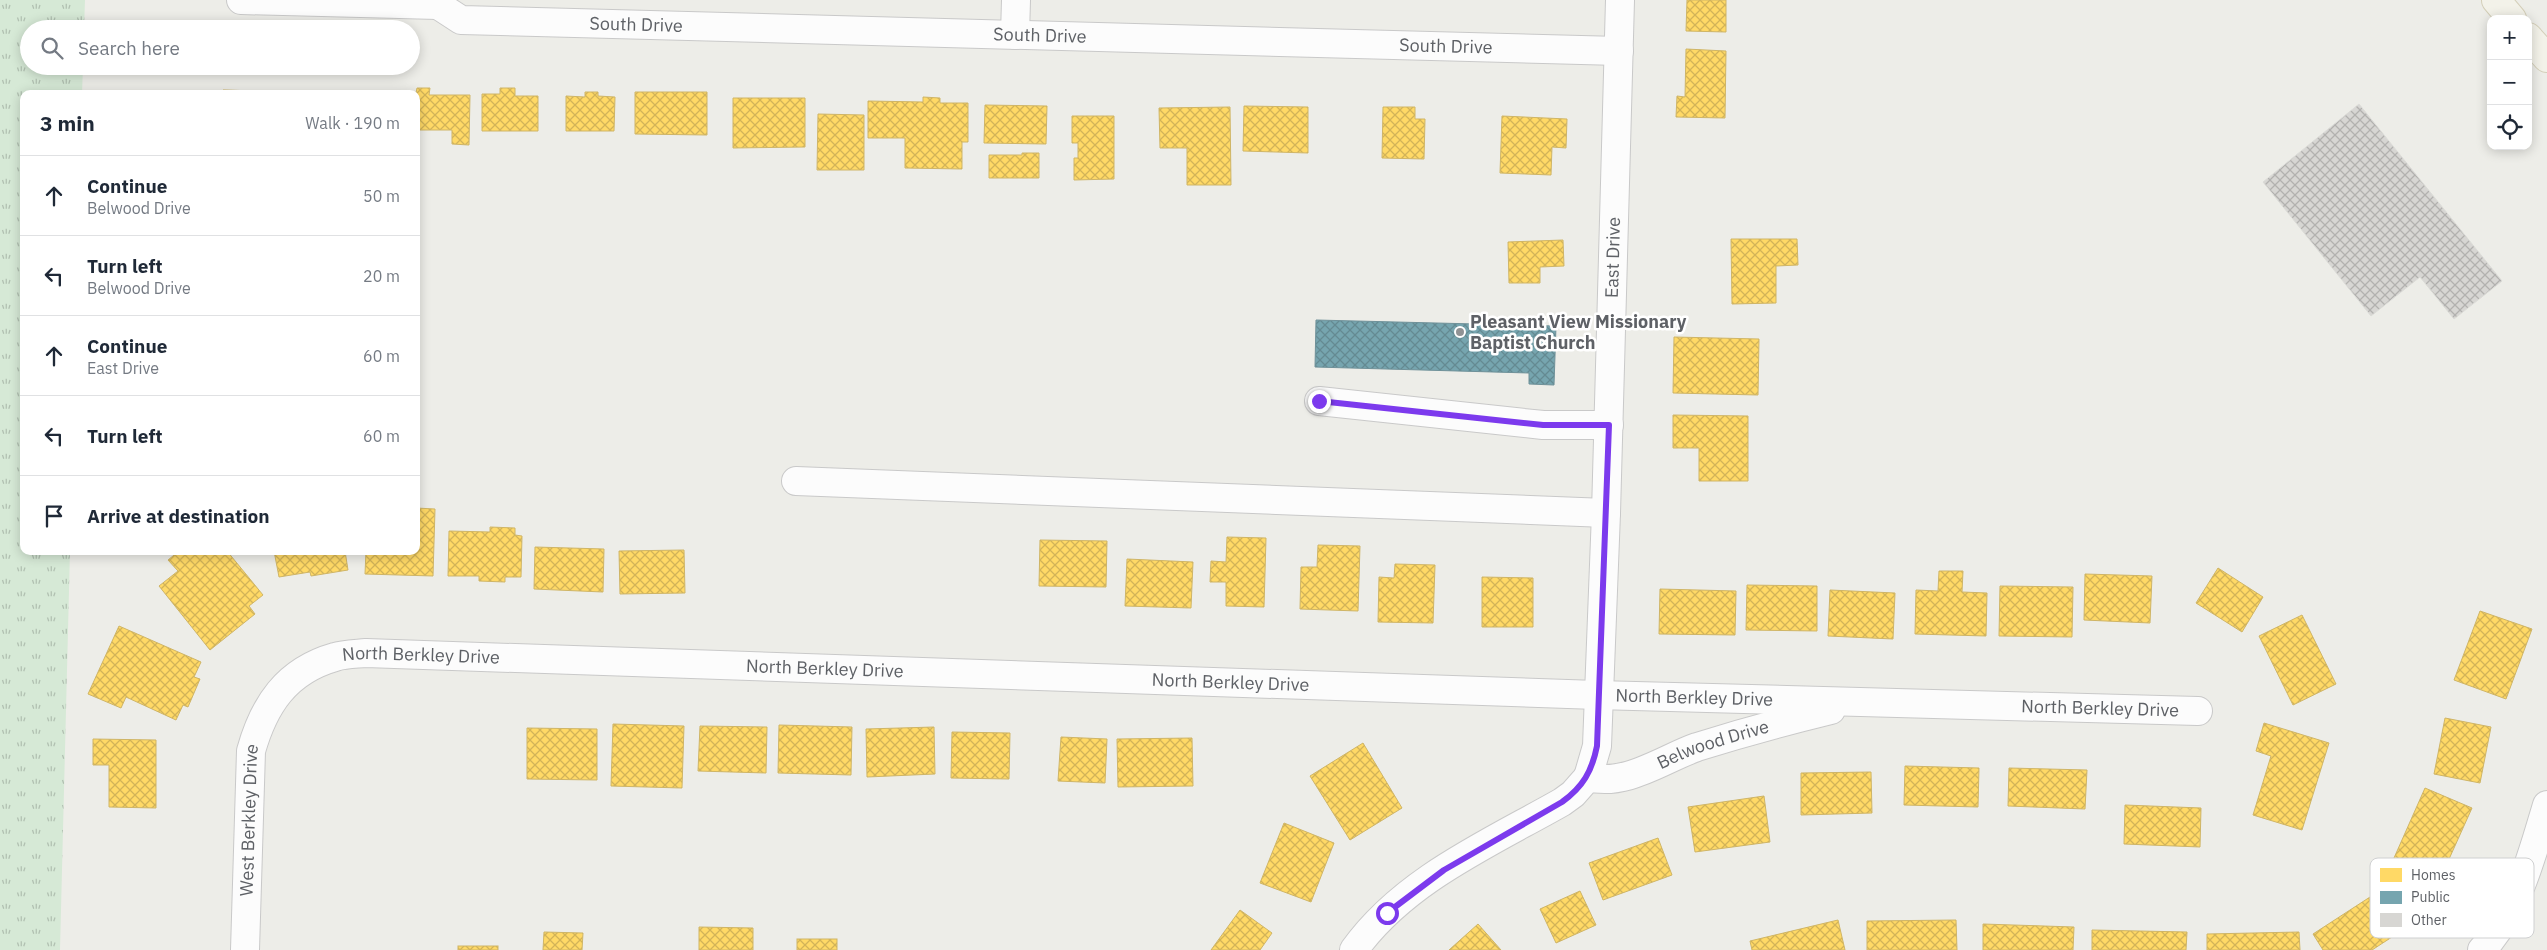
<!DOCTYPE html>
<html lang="en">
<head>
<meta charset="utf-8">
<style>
  body { margin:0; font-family:"IBM Plex Sans",sans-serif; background:#f6f6f7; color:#1f2937 }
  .controls { position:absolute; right:15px; top:15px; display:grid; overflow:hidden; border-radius:10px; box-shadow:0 2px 12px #0003 }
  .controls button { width:45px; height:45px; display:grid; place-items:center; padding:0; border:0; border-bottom:1px solid #e0e1e3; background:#fff; color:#1f2937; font:25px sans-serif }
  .stop { position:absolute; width:15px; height:15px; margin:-11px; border:4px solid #7c3aed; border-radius:50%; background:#fff }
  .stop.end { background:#7c3aed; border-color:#fff; box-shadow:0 1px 5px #0008 }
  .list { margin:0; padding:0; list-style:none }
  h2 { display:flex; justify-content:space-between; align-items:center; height:65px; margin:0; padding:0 20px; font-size:21px }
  h2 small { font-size:16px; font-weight:400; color:#747a83 }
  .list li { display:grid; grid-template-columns:32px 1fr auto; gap:15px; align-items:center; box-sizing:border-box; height:80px; padding:0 20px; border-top:1px solid #e0e1e3 }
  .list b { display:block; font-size:19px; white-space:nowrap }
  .list p { margin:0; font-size:16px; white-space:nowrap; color:#747a83 }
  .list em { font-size:16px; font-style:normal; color:#747a83 }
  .icon { flex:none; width:28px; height:28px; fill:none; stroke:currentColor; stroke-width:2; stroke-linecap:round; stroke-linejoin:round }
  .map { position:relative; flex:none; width:2547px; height:950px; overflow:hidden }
  .search { position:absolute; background:#fff; box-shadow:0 2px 12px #0003; left:20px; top:20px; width:400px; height:55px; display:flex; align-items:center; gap:12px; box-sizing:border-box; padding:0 18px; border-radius:28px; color:#747a83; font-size:19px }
  .panel { position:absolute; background:#fff; box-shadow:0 2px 12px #0003; left:20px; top:90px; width:400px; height:465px; border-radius:10px }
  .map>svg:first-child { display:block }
  .grass { fill:url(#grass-tufts) }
  .homes { fill:url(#homes-cross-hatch); stroke:#cfb566 }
  .public { fill:url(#public-cross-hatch); stroke:#6f9199 }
  .building { fill:url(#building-cross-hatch); stroke:#dcdcd8 }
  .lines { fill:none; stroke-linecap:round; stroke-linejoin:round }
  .minor-casing { stroke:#c9c9c9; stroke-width:30 }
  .major-casing { stroke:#d4cfb8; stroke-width:30 }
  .minor { stroke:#fcfcfc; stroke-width:28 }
  .major { stroke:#f3f2e9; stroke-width:28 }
  .route { stroke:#7c3aed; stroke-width:6 }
  .poi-dot { fill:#909294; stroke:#fff; stroke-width:2 }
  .labels { text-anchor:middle; stroke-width:5; stroke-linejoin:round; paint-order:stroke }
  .street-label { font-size:18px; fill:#5e6166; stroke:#fff }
  .poi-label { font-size:18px; font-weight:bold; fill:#5e6166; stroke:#fff; text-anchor:start }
  .key { fill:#fff; stroke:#cfd0d1; stroke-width:1 }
  .key-label { font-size:14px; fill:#5e6166 }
</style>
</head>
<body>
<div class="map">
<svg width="2547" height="950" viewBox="0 0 2547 950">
  <defs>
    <pattern id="grass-tufts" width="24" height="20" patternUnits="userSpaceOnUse" patternTransform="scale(1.25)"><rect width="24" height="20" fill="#d6e9d6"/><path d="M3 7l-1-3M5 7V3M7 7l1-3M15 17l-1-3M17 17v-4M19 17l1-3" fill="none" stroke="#b1c0b1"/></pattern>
    <pattern id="homes-cross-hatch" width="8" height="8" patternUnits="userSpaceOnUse" patternTransform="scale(1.25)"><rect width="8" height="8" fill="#ffd966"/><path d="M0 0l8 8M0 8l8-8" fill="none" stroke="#d2b358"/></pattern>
    <pattern id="public-cross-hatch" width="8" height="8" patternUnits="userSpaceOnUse" patternTransform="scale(1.25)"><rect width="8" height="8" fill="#76a5af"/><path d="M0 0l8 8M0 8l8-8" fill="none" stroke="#648a92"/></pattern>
    <pattern id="building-cross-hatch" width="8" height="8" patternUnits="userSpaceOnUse" patternTransform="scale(1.25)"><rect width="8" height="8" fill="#d7d6d3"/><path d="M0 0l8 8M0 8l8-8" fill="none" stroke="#b2b1af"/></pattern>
  </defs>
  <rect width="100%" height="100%" fill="#edede8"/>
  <polygon class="grass" points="0,0 85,0 84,29 29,29 29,66 83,66 82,94 24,94 24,551 70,551 60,950 0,950"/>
  <g class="homes">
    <polygon points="1687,0 1726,0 1726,32 1686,31"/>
    <polygon points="1686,49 1726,51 1725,118 1676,117 1677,96 1685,97"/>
    <polygon points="417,88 430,88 429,95 470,95 469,145 452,144 452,130 416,130 416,94 397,94 416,93"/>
    <polygon points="500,88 515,88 515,96 538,96 538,131 482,131 482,94 500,94"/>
    <polygon points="223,90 324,93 324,94 223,94"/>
    <polygon points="585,92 598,92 598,96 615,97 614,131 566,131 566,96 585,97"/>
    <polygon points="635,92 707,92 707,135 635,134"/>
    <polygon points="923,97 940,98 940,103 968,103 968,142 962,142 962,169 905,168 905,138 868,138 868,101 923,102"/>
    <polygon points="733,98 805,98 805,147 733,148"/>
    <polygon points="985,105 1047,106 1046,144 984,143"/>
    <polygon points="1244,106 1308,107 1308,153 1243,151"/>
    <polygon points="1230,107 1231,185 1187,185 1187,148 1160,148 1159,108"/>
    <polygon points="1383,107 1415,107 1415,119 1425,119 1424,159 1382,158"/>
    <polygon points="818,114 864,115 864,170 817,170"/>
    <polygon points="1072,116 1114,116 1114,179 1074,180 1074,158 1078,158 1078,143 1072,143"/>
    <polygon points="1502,116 1567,119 1566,148 1552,147 1551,175 1500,173"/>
    <polygon points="1022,153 1039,153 1039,178 989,178 989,155 1022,155"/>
    <polygon points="1731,239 1797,239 1798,265 1776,266 1776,303 1732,304"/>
    <polygon points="1563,240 1564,266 1540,267 1540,283 1509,283 1508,242"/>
    <polygon points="1674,337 1759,339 1758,395 1673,393"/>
    <polygon points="1673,415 1748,416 1748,481 1699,481 1699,448 1673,448"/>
    <polygon points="416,508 435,509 433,576 365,574 366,551 416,551"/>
    <polygon points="490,527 515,528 515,535 522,536 521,577 505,577 505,582 479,581 479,576 448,576 449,531 490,532"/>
    <polygon points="1227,537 1266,538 1264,607 1226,606 1226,582 1210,582 1211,561 1226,562"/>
    <polygon points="1040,540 1107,541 1106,587 1039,586"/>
    <polygon points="1318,545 1360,546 1358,611 1300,609 1301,567 1317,567"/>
    <polygon points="535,547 604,549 603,592 534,589"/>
    <polygon points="684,550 685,593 620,594 619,551"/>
    <polygon points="179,551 227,551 263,595 249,606 255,614 210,650 159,586 178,571 168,560"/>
    <polygon points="274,551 345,551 348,570 311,576 310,572 279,577"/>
    <polygon points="1127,559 1193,562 1191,608 1125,606"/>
    <polygon points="1395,564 1435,565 1433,623 1378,622 1379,577 1394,578"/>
    <polygon points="2218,568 2263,597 2242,632 2196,603"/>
    <polygon points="1939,571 1963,571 1962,592 1987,593 1986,636 1915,634 1916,590 1938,591"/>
    <polygon points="2085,574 2152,576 2150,623 2084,620"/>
    <polygon points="1482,577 1533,578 1533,627 1482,627"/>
    <polygon points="1747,585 1817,586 1817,631 1746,630"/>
    <polygon points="2000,586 2073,587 2072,637 1999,636"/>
    <polygon points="1660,589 1736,591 1735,635 1659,634"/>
    <polygon points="1830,590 1895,593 1893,639 1828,636"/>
    <polygon points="2480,611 2532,629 2506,699 2454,680"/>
    <polygon points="2302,615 2336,684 2293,705 2259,636"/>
    <polygon points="119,626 201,662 194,677 200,679 188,707 183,705 176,720 126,697 121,708 88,694"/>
    <polygon points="2445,718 2491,727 2480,783 2434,774"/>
    <polygon points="2264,723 2329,743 2302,830 2253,815 2271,756 2256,751"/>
    <polygon points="613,724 684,726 682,788 611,786"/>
    <polygon points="779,725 852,727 851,775 778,773"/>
    <polygon points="700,726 767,727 766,773 698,771"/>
    <polygon points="934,727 935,774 867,777 866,729"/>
    <polygon points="527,728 597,729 597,780 527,779"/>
    <polygon points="952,732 1010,733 1009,779 951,778"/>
    <polygon points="1061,737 1107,739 1105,783 1058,781"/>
    <polygon points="1192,738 1193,786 1118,787 1117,739"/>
    <polygon points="93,739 156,740 156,808 109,807 109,765 93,765"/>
    <polygon points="1363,743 1402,808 1350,840 1310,776"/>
    <polygon points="1905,766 1979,768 1978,807 1904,805"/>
    <polygon points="2009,768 2087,770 2085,809 2008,806"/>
    <polygon points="1871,772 1872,813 1801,815 1801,773"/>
    <polygon points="2425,788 2472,808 2436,888 2390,867"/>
    <polygon points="1764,796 1770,842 1695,852 1688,807"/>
    <polygon points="2125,805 2201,808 2200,847 2124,844"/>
    <polygon points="1284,823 1334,843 1311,902 1260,883"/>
    <polygon points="1658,838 1672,875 1603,900 1589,863"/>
    <polygon points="2387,886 2412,924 2372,950 2323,950 2313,934"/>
    <polygon points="1580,891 1596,925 1556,943 1540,909"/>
    <polygon points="1240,910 1272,933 1260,950 1211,950"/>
    <polygon points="1838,920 1845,950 1752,950 1750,941"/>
    <polygon points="1956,920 1957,950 1867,950 1867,921"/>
    <polygon points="1478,924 1501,950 1449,950"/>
    <polygon points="1983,924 2074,927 2073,950 1983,950"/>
    <polygon points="699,927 753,928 753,950 699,950"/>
    <polygon points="2092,930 2187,932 2186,950 2092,950"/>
    <polygon points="544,932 583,933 582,950 543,950"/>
    <polygon points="2299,932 2300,950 2207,950 2207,934"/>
    <rect x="797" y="939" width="40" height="11"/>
    <rect x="458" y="946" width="40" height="4"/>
  </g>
  <polygon class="public" points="1316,320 1556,326 1554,385 1529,384 1529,373 1315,367"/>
  <polygon class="building" points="2359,104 2502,281 2454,319 2420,277 2371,316 2263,182"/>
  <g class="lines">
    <defs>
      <g id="minor">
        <polyline points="241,0 438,5"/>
        <path id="s1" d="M436,0L438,5L461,20L1619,51"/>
        <polyline points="1015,35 1016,0"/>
        <polyline points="1319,401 1543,425 1609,425"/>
        <polyline points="796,481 1606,513"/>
        <path id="s2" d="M1588,777L1597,746L1606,513L1620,0"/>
        <path id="s3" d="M245,950L251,751C264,705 286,671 335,657C344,654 356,654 366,653L1597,695L2198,711"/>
        <path id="s4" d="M1354,950C1404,880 1490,843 1562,802L1573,794L1588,777C1626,787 1663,759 1697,747C1742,733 1786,721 1831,710"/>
        <path d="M2482,950C2518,911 2532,855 2547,805"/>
      </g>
      <g id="major">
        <polyline points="2496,0 2512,19"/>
        <polyline points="2528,37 2547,58"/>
      </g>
    </defs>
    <use href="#minor" class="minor-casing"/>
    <use href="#major" class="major-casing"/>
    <use href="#minor" class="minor"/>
    <use href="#major" class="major"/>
  </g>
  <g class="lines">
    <path class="route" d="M1319,401L1543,425H1609L1597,746C1592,771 1583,787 1562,802L1444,870L1387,913"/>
  </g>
  <circle class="poi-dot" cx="1460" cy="332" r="5"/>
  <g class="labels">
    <g class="street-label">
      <text dy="6" stroke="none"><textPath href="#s1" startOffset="208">South Drive</textPath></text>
      <text dy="6" stroke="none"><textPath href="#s1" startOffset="612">South Drive</textPath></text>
      <text dy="6" stroke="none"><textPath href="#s1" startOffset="1018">South Drive</textPath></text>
      <text dy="6" stroke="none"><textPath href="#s2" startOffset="521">East Drive</textPath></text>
      <text dy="6" stroke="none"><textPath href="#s3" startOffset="418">North Berkley Drive</textPath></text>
      <text dy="6" stroke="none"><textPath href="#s3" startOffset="822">North Berkley Drive</textPath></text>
      <text dy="6" stroke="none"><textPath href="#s3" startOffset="1228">North Berkley Drive</textPath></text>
      <text dy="6" stroke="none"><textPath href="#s3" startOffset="1692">North Berkley Drive</textPath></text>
      <text dy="6" stroke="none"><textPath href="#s3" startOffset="2098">North Berkley Drive</textPath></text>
      <text dy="6" stroke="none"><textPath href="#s4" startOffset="425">Belwood Drive</textPath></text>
      <text dy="6" stroke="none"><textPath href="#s3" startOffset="130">West Berkley Drive</textPath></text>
    </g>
    <g class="poi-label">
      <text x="1470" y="328">Pleasant View Missionary<tspan x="1470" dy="21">Baptist Church</tspan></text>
    </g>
  </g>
  <rect x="2370" y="858" width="164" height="80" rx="8" class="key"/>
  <rect x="2380" y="868" width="22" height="14" fill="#ffd966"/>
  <rect x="2380" y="891" width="22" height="13" fill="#76a5af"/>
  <rect x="2380" y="913" width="22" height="14" fill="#d7d6d3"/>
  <g class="key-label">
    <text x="2411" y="880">Homes</text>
    <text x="2411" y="902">Public</text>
    <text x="2411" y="925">Other</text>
  </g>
</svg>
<div class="controls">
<button>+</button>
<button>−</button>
<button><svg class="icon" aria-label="locate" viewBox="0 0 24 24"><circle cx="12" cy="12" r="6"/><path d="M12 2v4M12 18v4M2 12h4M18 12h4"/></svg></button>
</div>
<div class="stop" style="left:1387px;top:913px"></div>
<div class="stop end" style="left:1319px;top:401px"></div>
<div class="search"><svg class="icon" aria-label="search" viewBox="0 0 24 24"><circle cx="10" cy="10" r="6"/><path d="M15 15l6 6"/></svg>Search here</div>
<section class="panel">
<h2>3 min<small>Walk · 190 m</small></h2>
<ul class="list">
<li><svg class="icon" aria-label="ahead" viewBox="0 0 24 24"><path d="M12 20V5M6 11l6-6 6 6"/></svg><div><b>Continue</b><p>Belwood Drive</p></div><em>50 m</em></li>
<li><svg class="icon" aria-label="left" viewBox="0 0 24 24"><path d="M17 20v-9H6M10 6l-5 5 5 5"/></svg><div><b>Turn left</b><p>Belwood Drive</p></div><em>20 m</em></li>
<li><svg class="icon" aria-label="ahead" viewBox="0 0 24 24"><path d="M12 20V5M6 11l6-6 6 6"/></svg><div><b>Continue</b><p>East Drive</p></div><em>60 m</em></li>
<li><svg class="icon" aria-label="left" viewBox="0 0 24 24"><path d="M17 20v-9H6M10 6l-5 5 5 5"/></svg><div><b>Turn left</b></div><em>60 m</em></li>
<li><svg class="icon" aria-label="arrive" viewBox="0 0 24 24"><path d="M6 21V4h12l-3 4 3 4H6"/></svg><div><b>Arrive at destination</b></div></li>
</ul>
</section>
</div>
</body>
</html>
